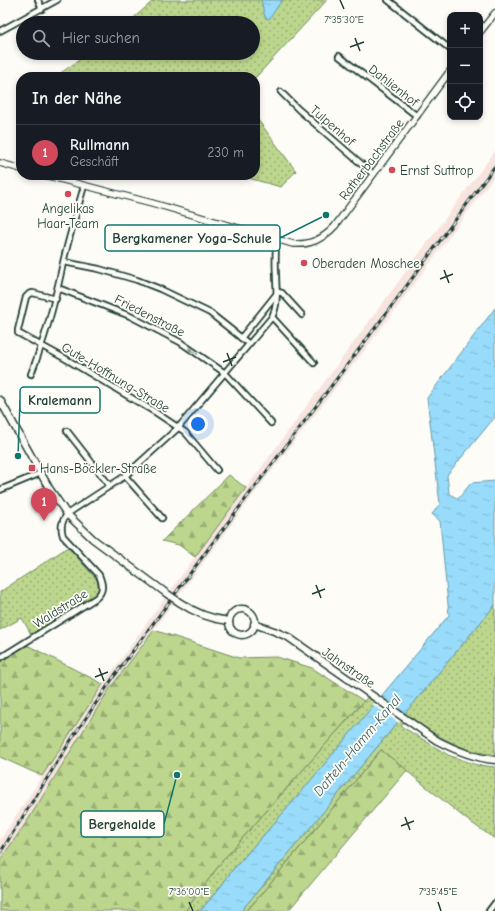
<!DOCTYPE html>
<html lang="de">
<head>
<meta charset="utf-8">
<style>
  body { margin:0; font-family:"Comic Neue",sans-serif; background:#20242c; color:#f1f3f6 }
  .controls { position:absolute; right:12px; top:12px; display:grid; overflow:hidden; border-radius:8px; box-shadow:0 2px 6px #0003 }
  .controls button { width:36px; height:36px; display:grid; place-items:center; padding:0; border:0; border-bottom:1px solid #363941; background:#171b24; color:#f1f3f6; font:20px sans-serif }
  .you { position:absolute; left:198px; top:424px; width:14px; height:14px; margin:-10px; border:3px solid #fff; border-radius:50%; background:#1a73e8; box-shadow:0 0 0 6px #1a73e833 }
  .badge { display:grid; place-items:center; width:26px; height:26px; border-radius:50%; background:#d1495b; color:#fff; font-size:13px; font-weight:700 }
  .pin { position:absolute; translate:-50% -33px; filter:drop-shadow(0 1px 2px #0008) }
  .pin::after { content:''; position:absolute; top:21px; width:14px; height:12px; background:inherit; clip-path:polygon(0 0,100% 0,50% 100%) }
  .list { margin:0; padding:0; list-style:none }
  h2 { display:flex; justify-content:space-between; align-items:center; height:52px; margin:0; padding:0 16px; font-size:17px }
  h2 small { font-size:13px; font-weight:400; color:#9ea1a6 }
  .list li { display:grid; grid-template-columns:26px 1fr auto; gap:12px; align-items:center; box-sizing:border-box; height:56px; padding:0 16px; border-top:1px solid #363941 }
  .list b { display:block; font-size:15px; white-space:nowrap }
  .list p { margin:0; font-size:13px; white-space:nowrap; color:#9ea1a6 }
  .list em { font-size:13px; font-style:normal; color:#9ea1a6 }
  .icon { flex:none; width:22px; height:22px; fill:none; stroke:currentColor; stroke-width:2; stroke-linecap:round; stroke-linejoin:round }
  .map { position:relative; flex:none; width:495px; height:911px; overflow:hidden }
  .search { position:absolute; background:#171b24; box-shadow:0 2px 6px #0003; left:16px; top:16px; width:244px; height:44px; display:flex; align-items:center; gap:10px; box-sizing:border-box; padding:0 14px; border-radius:22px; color:#9ea1a6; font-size:15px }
  .panel { position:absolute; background:#171b24; box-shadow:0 2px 6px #0003; left:16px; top:72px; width:244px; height:108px; border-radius:16px }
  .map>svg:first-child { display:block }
  .built { fill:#f7e4df }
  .green { fill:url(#green-dots); stroke:#6e8a60 }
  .forest { fill:url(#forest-firs); stroke:#6e8a60 }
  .water { fill:url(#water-ripples); stroke:#689cab }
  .pier { fill:#fdfcf7 }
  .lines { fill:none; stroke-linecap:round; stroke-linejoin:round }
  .minor-casing { stroke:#1f3d34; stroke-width:8 }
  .tertiary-casing { stroke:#1f3d34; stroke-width:8 }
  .secondary-casing { stroke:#1f3d34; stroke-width:9 }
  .minor { stroke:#fdfcf7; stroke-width:4.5 }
  .tertiary { stroke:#fdfcf7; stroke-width:5.5 }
  .secondary { stroke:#fdfcf7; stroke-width:6 }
  .rail-casing { stroke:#1f3d34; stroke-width:3 }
  .rail { stroke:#fdfcf7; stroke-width:1.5; stroke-dasharray:4.5; stroke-linecap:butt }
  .secondary-bridge-casing { stroke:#1f3d34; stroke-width:9; stroke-linecap:butt }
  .secondary-bridge { stroke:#fdfcf7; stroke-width:6 }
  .oneway { fill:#8e9c96 }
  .ticks { fill:none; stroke:#1f3d34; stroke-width:1.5 }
  .poi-dot { fill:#d1495b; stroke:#fdfcf7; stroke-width:1.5 }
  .labels { text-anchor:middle; stroke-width:3.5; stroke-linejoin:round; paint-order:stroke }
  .street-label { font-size:13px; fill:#1f3d34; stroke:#fdfcf7 }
  .poi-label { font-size:13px; fill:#1f3d34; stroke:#fdfcf7; text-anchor:start }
  .water-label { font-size:14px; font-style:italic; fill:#375d5c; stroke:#fdfcf7 }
  .ticks-label { font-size:10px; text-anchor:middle; fill:#1f3d34; stroke:#fdfcf7; stroke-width:3.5; stroke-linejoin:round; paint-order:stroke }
  .leader { fill:none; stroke:#0f766e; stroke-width:1.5 }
  .callout-dot { fill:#0f766e; stroke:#fdfcf7; stroke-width:1.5 }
  .callout { fill:#fdfcf7; stroke:#0f766e; stroke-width:1.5 }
  .callout-label { font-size:14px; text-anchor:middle; font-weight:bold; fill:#1f3d34 }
</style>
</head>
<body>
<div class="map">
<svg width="495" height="911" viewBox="0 0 495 911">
  <defs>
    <pattern id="green-dots" width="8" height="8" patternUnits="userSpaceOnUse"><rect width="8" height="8" fill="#bdd68d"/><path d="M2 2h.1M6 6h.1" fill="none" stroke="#99af74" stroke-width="1.8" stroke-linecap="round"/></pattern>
    <pattern id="forest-firs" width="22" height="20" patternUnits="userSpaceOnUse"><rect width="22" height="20" fill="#bdd68d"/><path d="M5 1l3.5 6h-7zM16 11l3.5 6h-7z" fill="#99af74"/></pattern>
    <pattern id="water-ripples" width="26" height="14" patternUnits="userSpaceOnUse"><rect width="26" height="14" fill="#98dbfa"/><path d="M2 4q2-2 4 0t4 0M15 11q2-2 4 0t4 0" fill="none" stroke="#83bdd7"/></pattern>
  </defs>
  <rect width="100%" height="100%" fill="#fdfcf7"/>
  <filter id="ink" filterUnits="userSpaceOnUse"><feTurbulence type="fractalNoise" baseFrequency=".025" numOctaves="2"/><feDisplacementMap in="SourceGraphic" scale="8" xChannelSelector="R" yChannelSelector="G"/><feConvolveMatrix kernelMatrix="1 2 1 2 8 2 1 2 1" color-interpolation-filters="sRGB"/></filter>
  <g filter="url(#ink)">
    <polygon class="built" points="495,151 495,175 396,309 251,498 108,691 28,820 0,860 0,840 103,684 159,606"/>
    <g class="green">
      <polygon points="154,0 327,0 255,78 55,77 89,53 253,53 253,23 128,23"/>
      <polygon points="255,116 296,171 281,187 237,175 255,175"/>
      <polygon points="68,547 97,580 99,588 96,595 32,636 22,618 0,630 0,592"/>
      <path d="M495,605V755C460,750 437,737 409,716L401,726L448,755L477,765L495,767V839L466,819L381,750L247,911H241Z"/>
      <polygon points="372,692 381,697 291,804 231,872 222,885 200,911 185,911 223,860"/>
    </g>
    <g class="forest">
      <polygon points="229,475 246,488 195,557 179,545 162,541"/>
      <polygon points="154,630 239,658 277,657 312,668 364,701 223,860 185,911 0,911 0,860 28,820 108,691"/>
      <polygon points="27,645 103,684 42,776 0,757 0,661"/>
      <polygon points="381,750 407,770 288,911 247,911"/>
    </g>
    <g class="water">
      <polygon points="261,0 282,0 270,18 268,19 265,17"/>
      <polygon points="495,308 495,417 447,475 449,493 458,499 471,483 495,481 495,605 241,911 200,911 222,885 231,872 291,804 449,615 440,521 432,514 440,504 427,398"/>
    </g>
    <polygon class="pier" points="379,696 406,714 399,723 372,704"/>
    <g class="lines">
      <defs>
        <g id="minor">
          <polyline points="38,0 42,9"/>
          <polyline points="388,0 450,49"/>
          <polyline points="0,31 57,0"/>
          <polyline points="339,56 417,116"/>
          <polyline points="281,92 298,109 373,174"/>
          <polyline points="64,262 99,269 137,280 160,289 210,313 249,344"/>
          <polyline points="58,288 130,316 180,342 225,373 271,423"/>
          <polyline points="278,292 282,293 302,315"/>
          <polyline points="56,299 33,293 29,294 26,297 18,330 18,333 66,359 155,412 185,432 217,470"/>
          <polyline points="272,317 314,363"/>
          <polyline points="241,338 278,292"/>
          <path d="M31,374C46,336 55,302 63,263C69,237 77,211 84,186"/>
          <polyline points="67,431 110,486"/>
          <polyline points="125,476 162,518"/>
          <polyline points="0,490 41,473"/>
          <path d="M0,658L96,598C104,591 103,585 99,575L63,536C60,527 62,521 67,514L125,476L178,428L272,317C279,303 276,289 276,274C275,263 276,251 276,239"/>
          <polyline points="489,911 495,903"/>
        </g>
        <g id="tertiary">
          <polyline points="480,32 495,13"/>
          <polyline points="0,163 21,169"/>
          <path d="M44,175L152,203L293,244C311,245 323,239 335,226L450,71"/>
        </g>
        <g id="secondary">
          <polyline points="0,400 49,488 67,514 93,539 166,593"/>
          <path d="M179,602C195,613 210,619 229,621"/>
          <circle cx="242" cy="622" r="13"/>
          <path d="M254,624L274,631L288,637L436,740C455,750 474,758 495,760"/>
        </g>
      </defs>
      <use href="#minor" class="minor-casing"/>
      <use href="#tertiary" class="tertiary-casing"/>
      <use href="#secondary" class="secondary-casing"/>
      <use href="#minor" class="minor"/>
      <use href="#tertiary" class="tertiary"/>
      <use href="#secondary" class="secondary"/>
      <defs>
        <polyline id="rail" points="0,853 73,737 115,675 223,529 391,307 495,166"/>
      </defs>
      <use href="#rail" class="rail-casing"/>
      <use href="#rail" class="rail"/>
      <defs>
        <polyline id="secondary-bridge" points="166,593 179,602"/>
      </defs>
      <use href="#secondary-bridge" class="secondary-bridge-casing"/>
      <use href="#secondary-bridge" class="secondary-bridge"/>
    </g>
    <defs><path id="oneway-solid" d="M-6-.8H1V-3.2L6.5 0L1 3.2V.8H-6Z"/></defs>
    <use class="oneway" href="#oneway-solid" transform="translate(193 351) rotate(-147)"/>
  </g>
  <path class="ticks" d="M340,0L344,9M355,38L360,51M350,47L364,42M444,270L449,283M440,279L453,274M227,353L232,366M223,362L236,357M316,585L321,598M312,594L325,589M99,668L104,681M95,677L108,672M405,817L410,830M401,826L414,821M189,902L193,911M438,902L441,911"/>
  <g class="poi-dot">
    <circle cx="392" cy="170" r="4"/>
    <circle cx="68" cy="194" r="4"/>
    <circle cx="304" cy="263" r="4"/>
    <rect x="28" y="464" width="8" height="8" rx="2"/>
  </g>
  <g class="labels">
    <g class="street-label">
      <text transform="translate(394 85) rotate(38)" y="5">Dahlienhof</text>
      <text transform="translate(333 125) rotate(41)" y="5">Tulpenhof</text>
      <text transform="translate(371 159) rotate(-53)" y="5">Rotherbachstraße</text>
      <text transform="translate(150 315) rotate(27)" y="5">Friedenstraße</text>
      <text transform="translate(116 377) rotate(31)" y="5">Gute-Hoffnung-Straße</text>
      <text transform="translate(60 608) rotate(-32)" y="5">Waldstraße</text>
      <text transform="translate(349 667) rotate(35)" y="5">Jahnstraße</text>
    </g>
    <g class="poi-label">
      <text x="400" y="175">Ernst Suttrop</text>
      <text x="68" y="213" text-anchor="middle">Angelikas<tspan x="68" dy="15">Haar-Team</tspan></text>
      <text x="312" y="268">Oberaden Moschee</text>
      <text x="40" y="473">Hans-Böckler-Straße</text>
    </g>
    <g class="water-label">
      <text transform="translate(357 745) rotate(-50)" y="5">Datteln-Hamm-Kanal</text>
    </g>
  </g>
  <g class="ticks-label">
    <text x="344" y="23">7°35'30"E</text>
    <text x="189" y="895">7°36'00"E</text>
    <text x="438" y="895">7°35'45"E</text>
  </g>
  <path class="leader" d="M326 215L280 238M18 456L20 400M177 775L164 824"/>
  <g class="callout-dot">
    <circle cx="326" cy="215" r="4"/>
    <circle cx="18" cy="456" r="4"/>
    <circle cx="177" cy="775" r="4"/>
  </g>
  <g class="callout">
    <rect x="105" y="225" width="175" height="26" rx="4"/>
    <rect x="20" y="387" width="80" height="26" rx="4"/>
    <rect x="81" y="811" width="83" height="26" rx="4"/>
  </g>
  <g class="callout-label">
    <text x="192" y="243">Bergkamener Yoga-Schule</text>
    <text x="60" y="405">Kralemann</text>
    <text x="122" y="829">Bergehalde</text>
  </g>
</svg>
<div class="controls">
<button>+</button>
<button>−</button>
<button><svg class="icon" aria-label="locate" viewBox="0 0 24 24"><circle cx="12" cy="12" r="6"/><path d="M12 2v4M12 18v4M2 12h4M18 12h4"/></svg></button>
</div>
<div class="you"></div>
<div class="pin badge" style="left:44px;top:521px">1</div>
<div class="search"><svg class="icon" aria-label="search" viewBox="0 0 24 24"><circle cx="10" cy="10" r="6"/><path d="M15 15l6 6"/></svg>Hier suchen</div>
<section class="panel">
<h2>In der Nähe<small></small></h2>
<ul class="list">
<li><span class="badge">1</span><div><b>Rullmann</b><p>Geschäft</p></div><em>230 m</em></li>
</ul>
</section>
</div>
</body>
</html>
